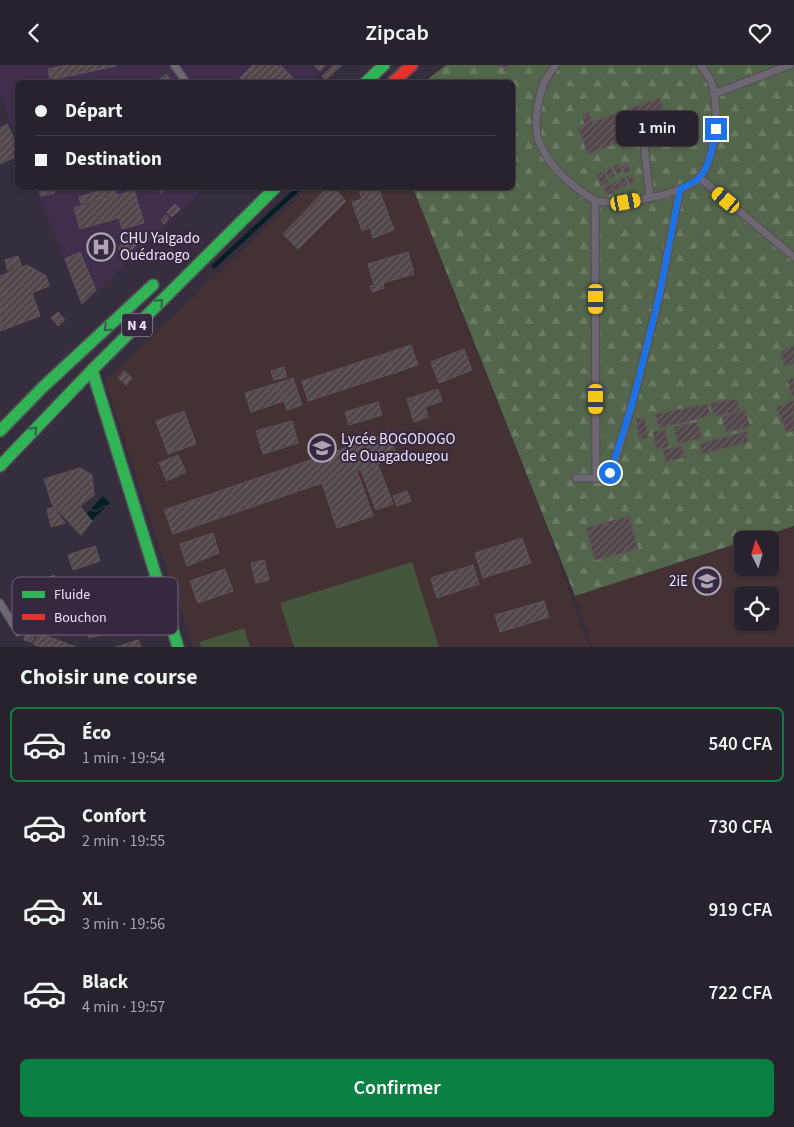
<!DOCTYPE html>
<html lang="fr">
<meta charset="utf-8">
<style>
body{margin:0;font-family:"Source Sans 3",sans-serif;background:#302a35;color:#f1f3f6;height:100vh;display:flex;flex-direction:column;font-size:19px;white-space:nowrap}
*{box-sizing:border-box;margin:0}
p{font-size:16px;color:#a5a4aa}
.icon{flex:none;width:28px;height:28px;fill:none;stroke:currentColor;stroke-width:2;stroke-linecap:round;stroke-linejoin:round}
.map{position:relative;height:582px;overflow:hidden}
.side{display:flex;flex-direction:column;background:#28222d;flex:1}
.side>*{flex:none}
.guide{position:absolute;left:15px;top:15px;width:500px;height:110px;border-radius:8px;box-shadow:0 1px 4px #0004,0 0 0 1px #443f49;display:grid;align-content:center;height:110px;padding:0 20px;background:#28222d}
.needle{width:32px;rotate:355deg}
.tools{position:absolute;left:734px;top:466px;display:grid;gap:10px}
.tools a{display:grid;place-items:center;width:45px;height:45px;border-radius:8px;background:#28222d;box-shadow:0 1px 4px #0004,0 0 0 1px #443f49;font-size:25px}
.end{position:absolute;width:22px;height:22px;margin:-11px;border:6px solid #1a73e8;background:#fff;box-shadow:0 0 0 2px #fff}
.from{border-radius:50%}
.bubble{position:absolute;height:35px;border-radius:8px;background:#28222d;box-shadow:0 1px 4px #0004,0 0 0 1px #443f49;font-size:16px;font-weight:600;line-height:35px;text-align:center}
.car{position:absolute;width:15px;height:30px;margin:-15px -8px;border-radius:6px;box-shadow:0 0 4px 1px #0007;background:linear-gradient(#f5c518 24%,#345 0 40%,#f5c518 0 76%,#345 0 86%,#f5c518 0)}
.guide b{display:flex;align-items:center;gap:18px;height:48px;font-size:19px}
.guide b+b{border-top:1px solid #443f49}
.guide i{width:12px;height:12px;background:#f1f3f6}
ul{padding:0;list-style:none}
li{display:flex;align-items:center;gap:15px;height:75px;margin:0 10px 8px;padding:0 10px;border:2px solid transparent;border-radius:8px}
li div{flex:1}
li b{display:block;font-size:19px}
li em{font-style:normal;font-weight:600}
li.on{border-color:#0b8043}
li>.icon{width:45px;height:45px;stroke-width:1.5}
h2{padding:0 20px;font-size:22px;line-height:60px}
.cta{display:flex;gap:10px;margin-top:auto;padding:10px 20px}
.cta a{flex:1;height:58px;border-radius:8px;background:#0b8043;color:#fff;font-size:20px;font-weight:600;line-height:58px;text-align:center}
header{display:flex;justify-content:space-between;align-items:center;height:65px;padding:0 20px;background:#28222d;font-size:22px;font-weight:600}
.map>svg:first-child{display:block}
.built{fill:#3f2e4c}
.education{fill:#433133;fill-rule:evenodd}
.green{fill:#45563d}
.forest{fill:url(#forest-firs)}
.water{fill:url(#water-waves)}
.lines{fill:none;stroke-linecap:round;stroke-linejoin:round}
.stream{stroke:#061f22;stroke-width:4.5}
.building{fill:url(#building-hatch);stroke:#5f5458}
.lane-casing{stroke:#534c59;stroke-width:9}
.fast-casing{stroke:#534c59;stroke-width:14}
.jam-casing{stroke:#534c59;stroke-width:14}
.lane{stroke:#6d6772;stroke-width:7}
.fast{stroke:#30b455;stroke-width:11}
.jam{stroke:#e5322d;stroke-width:11}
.oneway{stroke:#34604a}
.route{stroke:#1a73e8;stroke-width:6}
.labels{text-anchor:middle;stroke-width:4;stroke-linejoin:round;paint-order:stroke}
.shield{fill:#372842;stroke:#b5aabe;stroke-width:1}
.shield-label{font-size:14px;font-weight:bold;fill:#ebe2f3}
.poi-label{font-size:15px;fill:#ebe2f3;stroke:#372842;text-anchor:start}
.key{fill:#372842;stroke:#6d6077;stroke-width:1}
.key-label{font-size:14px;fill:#ebe2f3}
</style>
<header><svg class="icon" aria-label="back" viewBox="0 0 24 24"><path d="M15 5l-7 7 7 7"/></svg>Zipcab<svg class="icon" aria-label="heart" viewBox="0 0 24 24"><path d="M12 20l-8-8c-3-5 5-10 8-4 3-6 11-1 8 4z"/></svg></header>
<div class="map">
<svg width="794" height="582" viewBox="0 0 794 582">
<defs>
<pattern id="forest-firs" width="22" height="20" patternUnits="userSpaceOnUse" patternTransform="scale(1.25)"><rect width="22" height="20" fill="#53654b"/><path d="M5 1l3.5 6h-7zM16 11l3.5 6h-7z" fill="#6c7b65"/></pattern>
<pattern id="water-waves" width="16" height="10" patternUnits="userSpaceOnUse" patternTransform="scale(1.25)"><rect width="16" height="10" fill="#061f22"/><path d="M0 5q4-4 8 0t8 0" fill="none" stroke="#2a3f43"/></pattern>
<pattern id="building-hatch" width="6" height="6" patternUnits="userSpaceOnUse" patternTransform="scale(1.25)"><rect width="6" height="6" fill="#51464a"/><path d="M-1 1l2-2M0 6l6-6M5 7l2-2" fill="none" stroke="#6a6065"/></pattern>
</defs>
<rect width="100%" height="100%" fill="#362e3c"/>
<g class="built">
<polygon points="0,0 330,0 312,17 18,18 17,75 0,30"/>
<polygon points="36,123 204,123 82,241"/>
</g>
<g class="education">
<polygon points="308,123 413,123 543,451 589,582 193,582 105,316"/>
<path d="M794 461V582H592L575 531 742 477V502H770V475H750ZM742 530H770V558H742Z"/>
</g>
<g class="green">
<polygon points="412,497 439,582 294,582 280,538"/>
<polygon points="244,563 250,582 201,582 199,577"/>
</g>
<polygon class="forest" points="446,0 794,0 794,461 750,475 742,475 742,477 575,531 413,123 512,122 512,18 424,17"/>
<polygon class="water" points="103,431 110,438 91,456 85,450"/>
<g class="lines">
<polyline class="stream" points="214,201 300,122"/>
</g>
<g class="building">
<polygon points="67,0 116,0 116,1 50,15 48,4"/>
<polygon points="253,0 280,0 295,15 293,18 235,18"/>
<polygon points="314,0 326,0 320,6"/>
<polygon points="333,0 342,0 326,15 322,11"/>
<polygon points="495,0 510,0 509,4"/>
<polygon points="166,9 173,18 154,18"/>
<polygon points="659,33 669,59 588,89 578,63 585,60 582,52 589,46 592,57"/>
<polygon points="7,59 18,82 18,91 0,99 0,63"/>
<polygon points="619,99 622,106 617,109 613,102"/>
<polygon points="628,99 630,105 625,108 622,102"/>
<polygon points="611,102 615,111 609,113 605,105"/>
<polygon points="604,107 609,117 601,121 597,110"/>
<polygon points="632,110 635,117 630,119 626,112"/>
<polygon points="624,112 628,120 622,122 619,115"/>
<polygon points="618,116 621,123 615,126 612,119"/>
<polygon points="611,119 614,127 607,130 604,123"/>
<polygon points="38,122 53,122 55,128 41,131"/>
<polygon points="112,122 115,122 117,129 81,139 79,132"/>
<polygon points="156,122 167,122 161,128"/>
<polygon points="328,122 333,122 346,136 298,184 283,169"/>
<polygon points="368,122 378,122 394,165 373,173 370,163 362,166 352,137 362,134 359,126"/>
<polygon points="134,125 144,158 122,164 119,153 80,164 74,143"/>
<polygon points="175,139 180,144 172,152 167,147"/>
<polygon points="166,150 169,153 164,159 161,155"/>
<polygon points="128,172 136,180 127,190 118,183"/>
<polygon points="80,187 96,225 82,239 65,194"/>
<polygon points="408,187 414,209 383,218 384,223 372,227 370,221 374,220 368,199"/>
<polygon points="18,191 21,201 8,206 5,195"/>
<polygon points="27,200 46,211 49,221 32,228 40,251 0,266 0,211"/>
<polygon points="58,247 65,255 58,261 51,253"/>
<polygon points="411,280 418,300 394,308 387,288"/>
<polygon points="794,281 794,298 785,302 781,287"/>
<polygon points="464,284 472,305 439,318 431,297"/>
<polygon points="387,288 394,308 308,336 302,316"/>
<polygon points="284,302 287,312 274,315 271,306"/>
<polygon points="124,306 132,313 126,320 118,313"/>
<polygon points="293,313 302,340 287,345 278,318"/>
<polygon points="794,313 794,331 792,332 788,315"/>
<polygon points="278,318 284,336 251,347 245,328"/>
<polygon points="438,324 442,336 425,342 428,352 414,357 407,334"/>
<polygon points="736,334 740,346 714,351 710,338"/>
<polygon points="794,335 794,365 787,368 776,343"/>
<polygon points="378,337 382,350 349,360 345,347"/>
<polygon points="708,339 710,351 659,363 655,349"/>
<polygon points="745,345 750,362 726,367 722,352"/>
<polygon points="184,346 196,379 168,389 156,356"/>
<polygon points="645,353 648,373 639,374 636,354"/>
<polygon points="292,356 298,378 263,389 256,366"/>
<polygon points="698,357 702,373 678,379 674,362"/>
<polygon points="665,364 669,382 657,385 653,367"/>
<polygon points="747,366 748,377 702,389 699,379"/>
<polygon points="389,368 397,392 357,406 373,451 337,463 322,418 173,469 164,445"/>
<polygon points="682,381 685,392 666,397 663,385"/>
<polygon points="178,390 186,407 167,416 159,398"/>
<polygon points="378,400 393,439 376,445 361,406"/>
<polygon points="80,403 92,410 94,430 80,441 92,456 81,470 52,439 44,414"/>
<polygon points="407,426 411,436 397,441 393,431"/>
<polygon points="54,442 65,458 51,462 47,444"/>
<polygon points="629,451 638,484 595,495 586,463"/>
<polygon points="213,468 219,488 187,501 180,479"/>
<polygon points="522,473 531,498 483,513 475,488"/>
<polygon points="95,481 100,496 73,505 68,490"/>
<polygon points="264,495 269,515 256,518 251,498"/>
<polygon points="473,500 479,519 437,533 431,513"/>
<polygon points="225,504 233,526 198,538 190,516"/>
<polygon points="54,510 59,522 55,523 59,533 33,545 23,524"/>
<polygon points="544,536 549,552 500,567 495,550"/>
<polygon points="117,544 123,565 89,573 86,561 111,554 108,546"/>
<polygon points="27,564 36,567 32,577 24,575"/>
<polygon points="39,568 76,582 40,582 33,579"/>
<polygon points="138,575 141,582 116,582"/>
</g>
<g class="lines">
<g class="lane-casing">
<g id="lane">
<polyline points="174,0 187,18"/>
<path d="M556 0C553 4 550 8 547 12 538 29 532 61 540 79 546 93 556 105 567 115 574 121 586 131 595 135 615 143 686 129 700 112 709 101 712 86 714 73 717 57 717 31 711 16 708 11 704 5 701 0"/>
<polyline points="714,29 790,0"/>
<polyline points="644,79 650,133"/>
<polyline points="700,113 794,192"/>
<polyline points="595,135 596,413"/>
<polyline points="576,413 606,413 611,409 633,336 659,232 680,124"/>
<polyline points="0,538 18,567"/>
</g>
</g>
<g class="fast-casing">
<g id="fast">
<polyline points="365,18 384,0"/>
<polyline points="92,305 178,582"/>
<polyline points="0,366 43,322 153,220"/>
<polyline points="0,401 92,305 276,122"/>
</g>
</g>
<g class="jam-casing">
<polyline id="jam" points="392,18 412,0"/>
</g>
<use href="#lane" class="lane"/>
<use href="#fast" class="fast"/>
<use href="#jam" class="jam"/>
</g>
<defs><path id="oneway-chevron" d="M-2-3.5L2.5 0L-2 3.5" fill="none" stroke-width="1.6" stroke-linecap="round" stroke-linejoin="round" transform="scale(1.25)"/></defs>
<g class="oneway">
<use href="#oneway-chevron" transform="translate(160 237) rotate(-45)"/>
<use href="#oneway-chevron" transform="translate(107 263) rotate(137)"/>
<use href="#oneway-chevron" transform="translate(34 365) rotate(-46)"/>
</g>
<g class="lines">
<path class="route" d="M610 408 633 336 659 232 680 124C686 121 693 118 698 114 710 103 713 78 716 64"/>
</g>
<defs>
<g id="hospital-ring" transform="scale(1.4375)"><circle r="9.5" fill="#372842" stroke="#aca3b3" stroke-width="1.5"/><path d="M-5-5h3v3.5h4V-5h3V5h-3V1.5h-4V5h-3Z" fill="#aca3b3"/></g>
<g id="school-ring" transform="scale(1.4375)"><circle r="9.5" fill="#372842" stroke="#aca3b3" stroke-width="1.5"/><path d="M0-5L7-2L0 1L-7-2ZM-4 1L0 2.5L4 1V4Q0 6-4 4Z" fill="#aca3b3"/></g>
<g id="university-ring" transform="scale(1.4375)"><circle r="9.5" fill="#372842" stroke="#aca3b3" stroke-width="1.5"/><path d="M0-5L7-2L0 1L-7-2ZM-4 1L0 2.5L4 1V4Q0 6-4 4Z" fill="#aca3b3"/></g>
</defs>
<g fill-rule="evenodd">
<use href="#hospital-ring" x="101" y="182"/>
<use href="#school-ring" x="322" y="383"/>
<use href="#university-ring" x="707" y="516"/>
</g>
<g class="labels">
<rect class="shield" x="122" y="248.5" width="30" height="23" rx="4"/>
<g class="shield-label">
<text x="137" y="265">N 4</text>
</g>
<g class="poi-label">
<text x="120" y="178">CHU Yalgado<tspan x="120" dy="17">Ouédraogo</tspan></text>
<text x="341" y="379">Lycée BOGODOGO<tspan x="341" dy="17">de Ouagadougou</tspan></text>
<text x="688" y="521" text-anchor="end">2iE</text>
</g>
</g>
<rect x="12" y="512" width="166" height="58" rx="8" class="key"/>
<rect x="22" y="526" width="23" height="7" fill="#30b455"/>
<rect x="22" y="549" width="23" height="6" fill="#e5322d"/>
<g class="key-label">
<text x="54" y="534">Fluide</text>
<text x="54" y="557">Bouchon</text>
</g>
</svg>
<div class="tools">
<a><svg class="needle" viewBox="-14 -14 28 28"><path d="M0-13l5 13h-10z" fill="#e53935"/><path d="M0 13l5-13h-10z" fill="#a5a4aa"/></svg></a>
<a><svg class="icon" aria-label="locate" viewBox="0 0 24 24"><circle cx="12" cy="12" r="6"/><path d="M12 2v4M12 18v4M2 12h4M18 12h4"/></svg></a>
</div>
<i class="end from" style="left:610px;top:408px"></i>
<i class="end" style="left:716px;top:64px"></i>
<div class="bubble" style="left:616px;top:46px;width:82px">1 min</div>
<i class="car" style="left:726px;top:135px;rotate:310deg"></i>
<i class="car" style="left:626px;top:137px;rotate:80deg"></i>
<i class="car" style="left:596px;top:234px;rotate:180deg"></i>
<i class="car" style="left:596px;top:334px;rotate:180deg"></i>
<div class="guide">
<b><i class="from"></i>Départ</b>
<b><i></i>Destination</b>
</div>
</div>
<section class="side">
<h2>Choisir une course</h2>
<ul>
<li class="on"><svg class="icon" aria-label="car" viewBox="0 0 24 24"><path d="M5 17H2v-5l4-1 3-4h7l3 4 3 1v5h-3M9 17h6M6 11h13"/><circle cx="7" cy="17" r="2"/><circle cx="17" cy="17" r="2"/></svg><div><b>Éco</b><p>1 min · 19:54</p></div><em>540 CFA</em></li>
<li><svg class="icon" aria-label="car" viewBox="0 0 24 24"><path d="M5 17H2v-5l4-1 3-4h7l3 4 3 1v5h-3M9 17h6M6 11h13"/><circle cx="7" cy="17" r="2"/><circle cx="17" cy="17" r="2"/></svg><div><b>Confort</b><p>2 min · 19:55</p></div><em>730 CFA</em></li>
<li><svg class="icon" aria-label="car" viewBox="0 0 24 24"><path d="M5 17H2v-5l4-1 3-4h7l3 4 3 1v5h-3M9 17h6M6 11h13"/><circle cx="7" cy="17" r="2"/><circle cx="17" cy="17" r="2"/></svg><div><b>XL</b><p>3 min · 19:56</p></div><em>919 CFA</em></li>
<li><svg class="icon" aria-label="car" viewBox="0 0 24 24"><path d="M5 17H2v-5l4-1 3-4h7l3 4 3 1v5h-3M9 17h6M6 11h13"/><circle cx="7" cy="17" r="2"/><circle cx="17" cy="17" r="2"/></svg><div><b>Black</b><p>4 min · 19:57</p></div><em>722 CFA</em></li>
</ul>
<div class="cta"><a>Confirmer</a></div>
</section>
